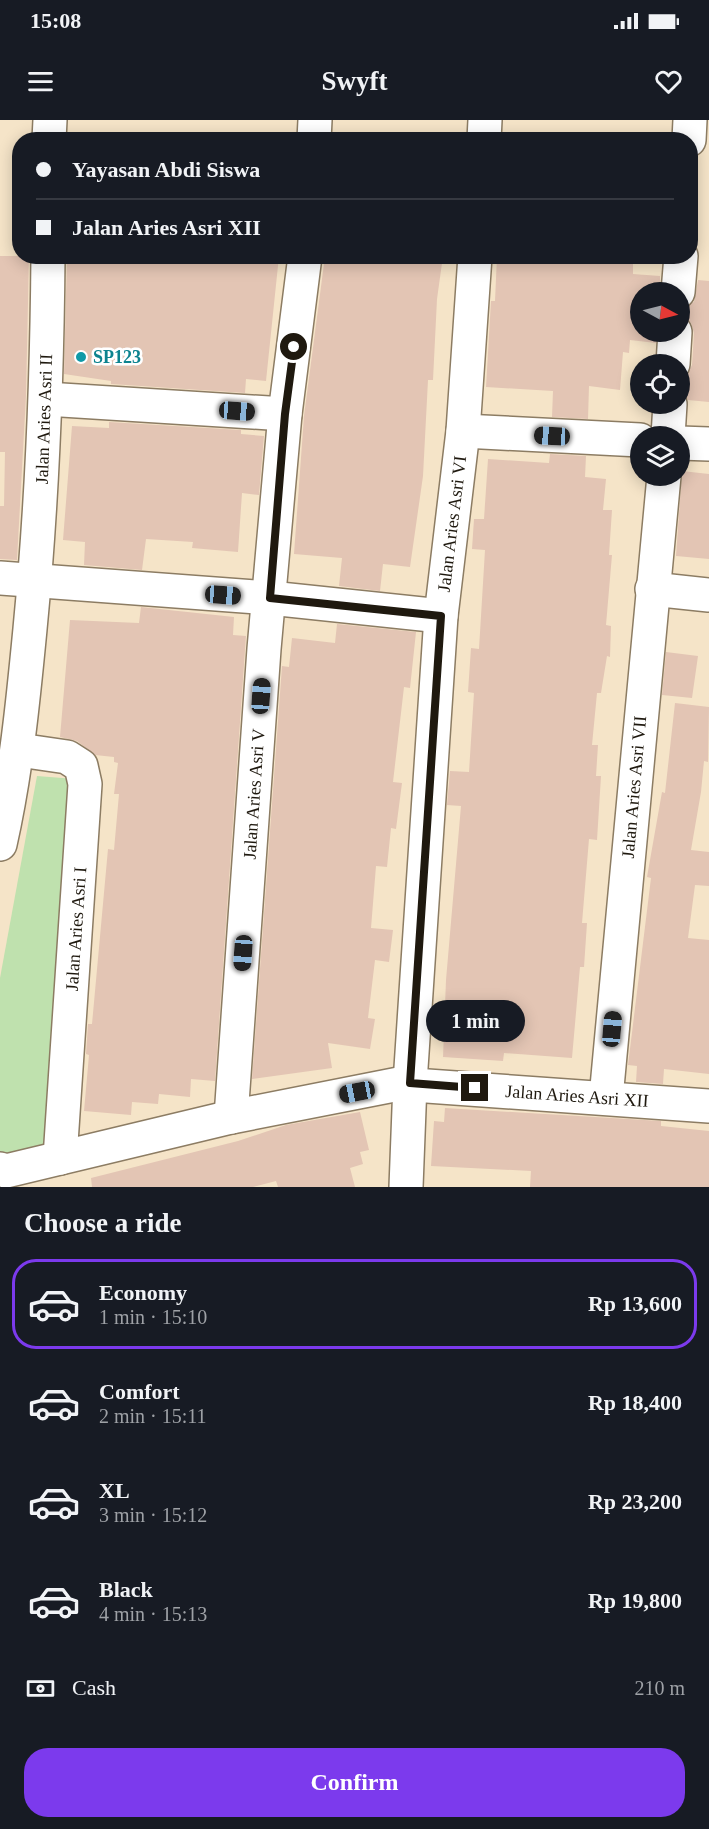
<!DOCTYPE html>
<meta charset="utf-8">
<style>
body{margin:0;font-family:Georgia,serif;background:#242831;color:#f1f3f6;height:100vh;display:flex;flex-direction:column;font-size:22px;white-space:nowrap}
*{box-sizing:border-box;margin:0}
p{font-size:20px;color:#9ea1a6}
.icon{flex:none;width:33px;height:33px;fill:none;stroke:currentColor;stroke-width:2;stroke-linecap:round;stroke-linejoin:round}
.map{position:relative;height:1067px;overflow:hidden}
.sheet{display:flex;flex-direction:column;background:#171b24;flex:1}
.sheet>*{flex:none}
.banner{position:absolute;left:12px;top:12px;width:686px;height:132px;border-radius:24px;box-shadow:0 3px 15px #0003;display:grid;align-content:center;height:132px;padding:0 24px;background:#171b24}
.needle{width:39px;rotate:97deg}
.tools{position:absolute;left:630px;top:162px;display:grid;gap:12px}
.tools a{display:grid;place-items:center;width:60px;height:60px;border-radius:50%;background:#171b24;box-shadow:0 3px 15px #0003;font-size:30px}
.end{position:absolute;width:27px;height:27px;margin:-14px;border:8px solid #1f190f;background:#fff;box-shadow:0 0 0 3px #fff}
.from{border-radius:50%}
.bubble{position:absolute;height:42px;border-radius:21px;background:#171b24;box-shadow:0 3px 15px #0003;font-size:20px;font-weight:700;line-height:42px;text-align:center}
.car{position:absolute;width:18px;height:36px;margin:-18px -9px;border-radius:8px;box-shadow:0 0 4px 2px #0007;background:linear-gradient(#222 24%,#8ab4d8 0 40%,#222 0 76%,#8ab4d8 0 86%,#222 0)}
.banner b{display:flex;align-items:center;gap:21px;height:57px;font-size:22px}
.banner b+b{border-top:2px solid #363941}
.banner i{width:15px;height:15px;background:#f1f3f6}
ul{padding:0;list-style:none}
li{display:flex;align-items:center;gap:18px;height:90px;margin:0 12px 9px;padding:0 12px;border:3px solid transparent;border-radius:24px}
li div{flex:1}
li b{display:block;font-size:22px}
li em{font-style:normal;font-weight:700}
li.current{border-color:#7c3aed}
li>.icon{width:54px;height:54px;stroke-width:1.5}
h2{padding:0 24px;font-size:27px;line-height:72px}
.pay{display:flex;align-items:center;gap:15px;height:66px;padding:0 24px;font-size:22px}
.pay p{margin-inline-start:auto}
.action{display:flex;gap:12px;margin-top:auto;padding:12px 24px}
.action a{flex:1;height:69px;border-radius:24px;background:#7c3aed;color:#fff;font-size:24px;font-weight:700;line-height:69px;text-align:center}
.status{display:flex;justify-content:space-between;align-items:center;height:42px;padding:0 30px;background:#171b24;direction:ltr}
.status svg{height:16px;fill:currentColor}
header{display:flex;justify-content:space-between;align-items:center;height:78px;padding:0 24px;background:#171b24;font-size:27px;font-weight:700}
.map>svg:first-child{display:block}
.green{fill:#bfe1ae}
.building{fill:#e3c5b4}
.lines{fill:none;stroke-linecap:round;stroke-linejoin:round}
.minor-casing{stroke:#8c7c63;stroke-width:36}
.minor{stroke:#fff;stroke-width:33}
.route{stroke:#1f190f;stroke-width:8}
.culture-dot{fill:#0f9aa8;stroke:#fff;stroke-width:2}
.labels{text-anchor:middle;stroke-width:5;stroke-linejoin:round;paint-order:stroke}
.culture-label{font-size:18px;font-weight:bold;fill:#0d838f;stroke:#fff;text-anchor:start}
.street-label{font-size:18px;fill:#1f190f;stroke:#fff}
</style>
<div class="status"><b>15:08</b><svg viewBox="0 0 49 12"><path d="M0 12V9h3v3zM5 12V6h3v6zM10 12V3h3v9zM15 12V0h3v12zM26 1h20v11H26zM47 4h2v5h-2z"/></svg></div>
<header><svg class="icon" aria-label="menu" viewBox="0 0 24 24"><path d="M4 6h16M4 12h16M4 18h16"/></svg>Swyft<svg class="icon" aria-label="heart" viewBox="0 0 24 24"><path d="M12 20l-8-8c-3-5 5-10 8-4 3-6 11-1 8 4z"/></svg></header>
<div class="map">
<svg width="709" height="1067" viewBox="0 0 709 1067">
<rect width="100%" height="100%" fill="#f5e4c8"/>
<polygon class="green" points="37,656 75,659 52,1035 0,1050 0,858"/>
<g class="building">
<polygon points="0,136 29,136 26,276 17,440 0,439 0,386 4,386 5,332 0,332"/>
<polygon points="67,136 279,136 266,261 246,259 245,273 111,264 111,261 64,254"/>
<polygon points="325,136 443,136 437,179 433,260 428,260 423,356 410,447 383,444 380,471 339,466 342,438 294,434 304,296"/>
<polygon points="497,136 633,136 633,154 660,156 660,172 640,172 640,212 656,212 656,223 630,220 629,233 623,232 620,270 589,266 588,299 552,297 553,271 486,267 491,181 495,181"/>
<polygon points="698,160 709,161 709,282 688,280 684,273 686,257 692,245 694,213 691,203 680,194 680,190 694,182"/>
<polygon points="109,302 241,310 241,314 264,316 259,375 242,373 238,432 192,428 193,422 146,419 142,450 84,445 85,422 63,420 72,306 109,308"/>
<polygon points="550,334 586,336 585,357 606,359 603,390 612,390 609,435 612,435 606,505 611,506 610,537 607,536 601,573 597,573 592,625 598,625 596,656 601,656 597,720 589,719 582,803 587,803 584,847 580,847 572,938 504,933 503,941 443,937 446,860 461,686 447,685 450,651 469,652 474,573 468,572 471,528 479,529 485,430 472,429 474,399 484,399 488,339 549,343"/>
<polygon points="682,351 709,354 709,439 676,436"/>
<polygon points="141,487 234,497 233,515 246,516 215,961 191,959 190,977 159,974 158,984 132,982 131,995 84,991 89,935 86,934 88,904 92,904 108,729 114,730 119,674 114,674 118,643 114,642 114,637 95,635 77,621 60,617 70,500 139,503"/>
<polygon points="337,504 416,512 410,568 404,567 393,662 402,663 396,709 391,708 387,747 376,746 371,808 393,810 389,842 375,840 368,898 375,899 370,929 328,923 332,948 252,959 282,546 289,547 292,518 335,523"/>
<polygon points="666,532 698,536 692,578 662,575"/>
<polygon points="675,583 709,587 708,642 704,641 701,672 691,730 709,732 709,766 695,765 688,818 709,820 709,954 664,949 663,964 636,962 637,946 628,945 651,758 647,757 662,672 665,673"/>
<polygon points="445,988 661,1001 661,1006 709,1011 709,1067 530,1067 531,1051 431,1046 434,1001 444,1002"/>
<polygon points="360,992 369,1030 360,1032 363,1044 350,1048 355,1067 278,1067 276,1061 253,1067 92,1067 91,1058 238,1021 286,1005"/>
</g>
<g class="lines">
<g class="minor-casing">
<g id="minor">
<polyline points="49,20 50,0"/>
<polyline points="314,20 315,0"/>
<polyline points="484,20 485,0"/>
<polyline points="689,20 690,0"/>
<polyline points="678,172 681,136"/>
<polyline points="673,244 675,212"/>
<polyline points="46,279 285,294"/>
<polyline points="463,311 640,320"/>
<polyline points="668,316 670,284"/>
<polyline points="680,323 709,324"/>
<polyline points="0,458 270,478 441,496"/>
<polyline points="652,469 709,475"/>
<polyline points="19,630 67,637 81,646 85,664 60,1038"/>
<path d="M0 724C16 653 23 582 30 509 42 385 47 261 48 136"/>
<polyline points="606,978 664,356"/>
<polyline points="231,997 264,529 285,294 305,136"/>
<polyline points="0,1049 6,1051 231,997 399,964 709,986"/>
<polyline points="406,1067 410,963 441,496 463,311 475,136"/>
</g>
</g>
<use href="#minor" class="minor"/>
</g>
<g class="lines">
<polyline class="route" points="294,227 285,294 270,478 441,496 410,963 475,968"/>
</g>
<circle class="culture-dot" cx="81" cy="237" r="6"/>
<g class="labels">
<g class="culture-label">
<text x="93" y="243">SP123</text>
</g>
<g class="street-label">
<text transform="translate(44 299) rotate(-88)" y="6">Jalan Aries Asri II</text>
<text transform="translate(452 404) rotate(-83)" y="6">Jalan Aries Asri VI</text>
<text transform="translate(634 667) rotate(-85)" y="6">Jalan Aries Asri VII</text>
<text transform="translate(254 674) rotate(-86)" y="6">Jalan Aries Asri V</text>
<text transform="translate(76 809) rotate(-86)" y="6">Jalan Aries Asri I</text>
<text transform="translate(577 976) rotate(4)" y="6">Jalan Aries Asri XII</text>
</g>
</g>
</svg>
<div class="tools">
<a><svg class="needle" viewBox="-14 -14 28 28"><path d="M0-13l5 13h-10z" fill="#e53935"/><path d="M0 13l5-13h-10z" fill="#9ea1a6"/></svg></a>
<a><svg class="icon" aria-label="locate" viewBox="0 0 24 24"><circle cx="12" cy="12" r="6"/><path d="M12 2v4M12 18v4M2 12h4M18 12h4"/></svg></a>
<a><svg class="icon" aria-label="layers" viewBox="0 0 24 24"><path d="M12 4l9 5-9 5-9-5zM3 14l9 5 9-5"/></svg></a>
</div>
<i class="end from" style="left:294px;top:227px"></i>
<i class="end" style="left:475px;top:968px"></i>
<div class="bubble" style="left:426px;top:880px;width:99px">1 min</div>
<i class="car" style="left:237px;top:291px;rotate:94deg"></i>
<i class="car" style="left:552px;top:316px;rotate:273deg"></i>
<i class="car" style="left:223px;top:475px;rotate:94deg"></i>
<i class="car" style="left:261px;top:576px;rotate:4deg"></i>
<i class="car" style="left:243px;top:833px;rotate:184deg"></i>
<i class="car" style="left:612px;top:909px;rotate:5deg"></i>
<i class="car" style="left:357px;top:972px;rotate:259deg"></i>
<div class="banner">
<b><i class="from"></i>Yayasan Abdi Siswa</b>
<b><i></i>Jalan Aries Asri XII</b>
</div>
</div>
<section class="sheet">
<h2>Choose a ride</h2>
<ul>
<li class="current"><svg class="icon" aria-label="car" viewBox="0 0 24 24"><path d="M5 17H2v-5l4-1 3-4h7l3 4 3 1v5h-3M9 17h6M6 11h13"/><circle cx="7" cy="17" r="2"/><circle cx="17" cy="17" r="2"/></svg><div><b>Economy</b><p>1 min · 15:10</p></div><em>Rp 13,600</em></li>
<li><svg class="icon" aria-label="car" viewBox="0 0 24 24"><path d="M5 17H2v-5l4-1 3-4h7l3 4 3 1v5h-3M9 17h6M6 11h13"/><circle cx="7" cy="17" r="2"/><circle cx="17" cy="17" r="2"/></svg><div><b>Comfort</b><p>2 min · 15:11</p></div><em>Rp 18,400</em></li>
<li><svg class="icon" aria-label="car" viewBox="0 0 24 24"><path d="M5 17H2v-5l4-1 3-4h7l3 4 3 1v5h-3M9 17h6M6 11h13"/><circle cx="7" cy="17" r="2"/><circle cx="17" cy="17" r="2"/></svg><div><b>XL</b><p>3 min · 15:12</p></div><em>Rp 23,200</em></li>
<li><svg class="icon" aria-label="car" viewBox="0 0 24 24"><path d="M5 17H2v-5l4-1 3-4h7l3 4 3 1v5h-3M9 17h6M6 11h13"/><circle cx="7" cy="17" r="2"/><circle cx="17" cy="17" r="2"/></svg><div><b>Black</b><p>4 min · 15:13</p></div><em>Rp 19,800</em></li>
</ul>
<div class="pay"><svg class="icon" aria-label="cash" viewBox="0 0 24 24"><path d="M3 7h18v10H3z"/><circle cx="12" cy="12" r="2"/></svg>Cash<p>210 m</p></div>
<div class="action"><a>Confirm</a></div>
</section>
